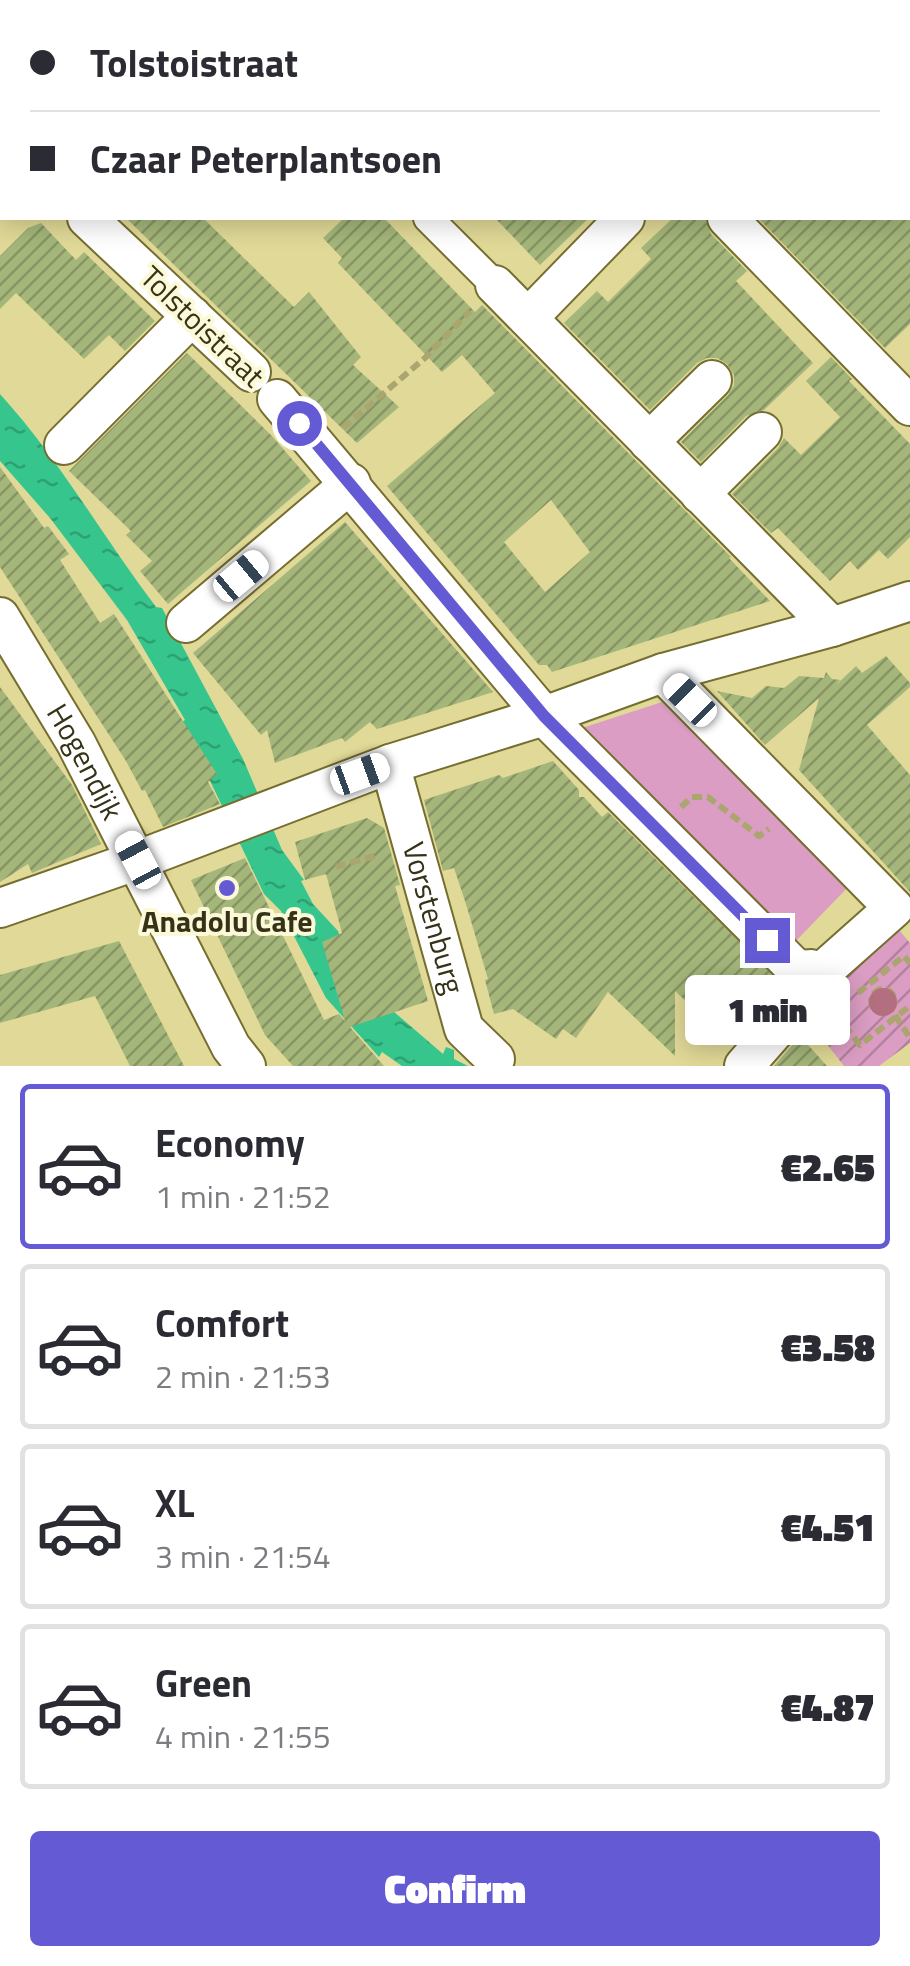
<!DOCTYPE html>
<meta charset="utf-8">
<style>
body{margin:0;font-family:"Titillium Web",sans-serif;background:#f7f7f7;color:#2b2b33;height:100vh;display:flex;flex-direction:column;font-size:38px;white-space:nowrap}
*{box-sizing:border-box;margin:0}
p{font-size:32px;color:#7c7c81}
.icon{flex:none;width:55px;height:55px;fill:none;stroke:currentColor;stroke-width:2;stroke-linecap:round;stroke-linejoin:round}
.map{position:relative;height:1066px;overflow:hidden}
.drawer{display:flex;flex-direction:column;background:#fff;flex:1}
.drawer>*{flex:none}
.banner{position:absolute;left:0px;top:0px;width:910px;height:220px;box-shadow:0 5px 25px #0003;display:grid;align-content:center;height:220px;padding:0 30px;background:#fff}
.end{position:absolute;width:45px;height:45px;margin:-22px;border:12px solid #645ad3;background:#fff;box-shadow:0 0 0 5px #fff}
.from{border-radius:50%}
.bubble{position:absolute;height:70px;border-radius:10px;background:#fff;box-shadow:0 5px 25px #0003;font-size:32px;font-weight:800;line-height:70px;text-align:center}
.car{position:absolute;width:30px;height:60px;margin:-30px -15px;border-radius:12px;box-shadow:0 0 8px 2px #0007;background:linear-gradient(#fff 24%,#345 0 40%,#fff 0 76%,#345 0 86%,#fff 0)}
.banner b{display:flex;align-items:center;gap:35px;height:95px;font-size:38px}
.banner b+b{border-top:2px solid #e1e1e2}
.banner i{width:25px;height:25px;background:#2b2b33}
ul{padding:18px 0 0;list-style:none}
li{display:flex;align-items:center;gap:30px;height:165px;margin:0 20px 15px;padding:0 10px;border:5px solid #e1e1e2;border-radius:10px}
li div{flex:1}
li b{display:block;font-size:38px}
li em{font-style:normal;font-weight:800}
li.selected{border-color:#645ad3}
li>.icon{width:90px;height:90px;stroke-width:1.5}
.action{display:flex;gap:20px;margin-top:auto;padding:20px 30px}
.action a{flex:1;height:115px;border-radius:10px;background:#645ad3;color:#fff;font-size:40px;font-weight:800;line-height:115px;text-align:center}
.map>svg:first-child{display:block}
.grass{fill:#db9dc3}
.garden{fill:url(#garden-furrows)}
.water{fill:url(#water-ripples)}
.building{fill:url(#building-hatch);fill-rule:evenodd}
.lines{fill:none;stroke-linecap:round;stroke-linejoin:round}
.pedestrian-casing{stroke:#766e2f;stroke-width:32}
.minor-casing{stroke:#766e2f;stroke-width:42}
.path{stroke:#aba56f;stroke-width:6;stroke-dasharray:10 5;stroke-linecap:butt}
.pedestrian{stroke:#fff;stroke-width:28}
.minor{stroke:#fff;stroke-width:38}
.tree{fill:#b36e80}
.route{stroke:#645ad3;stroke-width:12}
.poi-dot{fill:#645ad3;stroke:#fcf9d8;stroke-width:4}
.labels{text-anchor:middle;stroke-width:8;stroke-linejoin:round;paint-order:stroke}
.street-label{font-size:30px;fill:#363218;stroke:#fcf9d8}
.poi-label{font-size:30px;font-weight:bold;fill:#363218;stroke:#fcf9d8}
</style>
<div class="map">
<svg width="910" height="1066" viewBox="0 0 910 1066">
<defs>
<pattern id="garden-furrows" width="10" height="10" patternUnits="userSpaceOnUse" patternTransform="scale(2.5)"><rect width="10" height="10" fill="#db9dc3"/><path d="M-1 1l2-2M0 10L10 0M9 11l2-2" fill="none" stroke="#b2819d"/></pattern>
<pattern id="water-ripples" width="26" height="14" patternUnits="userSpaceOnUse" patternTransform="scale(2.5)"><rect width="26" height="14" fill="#35c58d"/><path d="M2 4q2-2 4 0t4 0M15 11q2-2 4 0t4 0" fill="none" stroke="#2ea172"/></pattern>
<pattern id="building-hatch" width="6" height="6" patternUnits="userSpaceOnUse" patternTransform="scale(2.5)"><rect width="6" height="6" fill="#a4b67a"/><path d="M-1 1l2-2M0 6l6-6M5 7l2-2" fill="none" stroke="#869563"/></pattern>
</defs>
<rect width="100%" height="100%" fill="#e0d997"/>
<polygon class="grass" points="662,702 850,885 792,945 576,730"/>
<polygon class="garden" points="893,923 910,943 910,1043 879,1066 844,1066 801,1011"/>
<path class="water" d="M0 394C59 459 103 537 156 607L162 608 243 759 282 850 304 880 301 881 313 904 338 931 346 953 379 999 443 1054 446 1047 454 1050V1059L468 1066H402L382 1052 379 1057 326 998 281 911 264 894 182 722 185 720 127 620 50 518 0 461Z"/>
<g class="building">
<polygon points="126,218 203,218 294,307 309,292 361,357 353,365 399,407 357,443"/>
<path d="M344 218H384L475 312 482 305 731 557 729 558 770 601 552 672 547 665H539L387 486 495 393 462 355 442 372 338 263 342 258 323 238ZM551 500 590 552 545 592 504 542Z"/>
<polygon points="495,218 589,218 540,265"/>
<polygon points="673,218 705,218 711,234 747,271 736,281 813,363 764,410 746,416 701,462 681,442 728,395 734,385 734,375 727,364 717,358 707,358 697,363 650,410 564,323 597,291 608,302 651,259 641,248"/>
<polygon points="758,218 910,218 910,324 885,348"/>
<polygon points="41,223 76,260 84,252 155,321 125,351 109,335 84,359 16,293 0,309 0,256 28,228"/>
<polygon points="187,353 271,435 311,481 168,604 140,571 152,561 126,535 131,531 69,471"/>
<polygon points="831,357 852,379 849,381 910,444 910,537 888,559 879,550 858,570 850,561 830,581 778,528 771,533 732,494 778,448 784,438 801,455 840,417 806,381"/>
<polygon points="0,467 44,528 48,526 69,554 60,560 100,623 114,614 217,774 208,782 220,804 163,827 145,790 142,791 126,761 0,567"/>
<polygon points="345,522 493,692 377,729 370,722 345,742 342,738 275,763 267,730 261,735 193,653"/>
<polygon points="886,656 910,683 910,687 867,725 910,775 910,892 799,770 819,698 765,745 717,691 752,698 766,686 784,688 799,676 824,678 826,672 832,679 840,680 837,684 856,666 862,673"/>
<polygon points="0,687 72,785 101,844 32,873 28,864 0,882"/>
<polygon points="553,761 579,790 579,797 584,797 602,817 608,812 784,986 733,1045 675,991 675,1056 608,992 576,1038 563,1029 556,1039 513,1009 494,1014 485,980 488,979 466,904 454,868 443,871 424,800 499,775 503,778"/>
<polygon points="367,818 384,828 400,885 395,886 428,1001 350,1027 384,1066 293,1066 265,1035 191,880 245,858 324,1020 339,1014 345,1021 322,942 342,933 326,874 305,880 295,842"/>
<polygon points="119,941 184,1066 130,1066 95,996 0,1023 0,975"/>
<polygon points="800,1036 827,1066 774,1066"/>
</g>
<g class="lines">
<g class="pedestrian-casing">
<g id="pedestrian">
<polyline points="506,0 508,2"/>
<polyline points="428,218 495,285"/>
</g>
</g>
<g class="minor-casing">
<g id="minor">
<polyline points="216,0 218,2"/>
<polyline points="883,0 885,2"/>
<polyline points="397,2 400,0"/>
<polyline points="908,26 910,28"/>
<polyline points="0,136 2,138"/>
<polyline points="87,218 251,372"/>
<polyline points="727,218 910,406"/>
<polyline points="495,285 832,627"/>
<polyline points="528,318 625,218"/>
<polyline points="277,399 544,716 795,968 822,972 894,908 663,673"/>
<polyline points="649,442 712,380"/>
<polyline points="64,445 192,316"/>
<polyline points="700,494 762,432"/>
<path id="s1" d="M0 617 76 743 231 1047 246 1066"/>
<polyline points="186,623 351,483"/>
<path id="s2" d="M390 764 464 1029 495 1059"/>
<polyline points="0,908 138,860 390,764 544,716 663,673 832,627 910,601"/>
<polyline points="744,1066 808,993 811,969"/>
</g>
</g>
<g class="path">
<polyline points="343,428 425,358 470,311"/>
<polyline points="681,807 692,797 708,797 759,836 769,829"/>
<polyline points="336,867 378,855"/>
<circle cx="883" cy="1001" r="12"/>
<polyline points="858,993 904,956 910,963"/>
<polyline points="835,1014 860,1045 910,1006"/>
<polyline points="895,1015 910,1038"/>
</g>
<use href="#pedestrian" class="pedestrian"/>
<use href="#minor" class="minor"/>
</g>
<circle class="tree" cx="883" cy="1002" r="14"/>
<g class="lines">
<polyline class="route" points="299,423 544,716 767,940"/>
</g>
<circle class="poi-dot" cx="227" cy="888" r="10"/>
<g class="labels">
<g class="street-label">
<text transform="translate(202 327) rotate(44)" y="10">Tolstoistraat</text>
<text dy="10" stroke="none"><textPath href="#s1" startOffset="168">Hogendijk</textPath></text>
<text dy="10" stroke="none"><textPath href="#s2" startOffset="160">Vorstenburg</textPath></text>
</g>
<g class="poi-label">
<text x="227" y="932">Anadolu Cafe</text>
</g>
</g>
</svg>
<i class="end from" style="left:299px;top:423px"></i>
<i class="end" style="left:767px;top:940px"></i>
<div class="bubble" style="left:685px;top:975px;width:165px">1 min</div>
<i class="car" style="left:241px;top:576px;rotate:50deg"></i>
<i class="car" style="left:690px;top:700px;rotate:315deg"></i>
<i class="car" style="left:360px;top:774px;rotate:70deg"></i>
<i class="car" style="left:138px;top:860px;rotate:332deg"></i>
<div class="banner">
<b><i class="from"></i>Tolstoistraat</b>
<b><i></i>Czaar Peterplantsoen</b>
</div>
</div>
<section class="drawer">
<ul>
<li class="selected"><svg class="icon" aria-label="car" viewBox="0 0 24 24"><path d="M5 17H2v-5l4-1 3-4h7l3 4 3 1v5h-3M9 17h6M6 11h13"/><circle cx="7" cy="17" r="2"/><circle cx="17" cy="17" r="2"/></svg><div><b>Economy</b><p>1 min · 21:52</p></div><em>€2.65</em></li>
<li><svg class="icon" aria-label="car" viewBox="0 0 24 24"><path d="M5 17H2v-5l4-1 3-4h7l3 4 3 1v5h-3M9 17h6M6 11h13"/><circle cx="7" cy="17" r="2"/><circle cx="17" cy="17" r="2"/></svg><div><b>Comfort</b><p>2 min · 21:53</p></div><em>€3.58</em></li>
<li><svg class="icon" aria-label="car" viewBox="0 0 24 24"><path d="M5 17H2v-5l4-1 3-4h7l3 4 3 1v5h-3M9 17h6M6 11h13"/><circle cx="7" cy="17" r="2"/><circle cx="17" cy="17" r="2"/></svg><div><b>XL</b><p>3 min · 21:54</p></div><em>€4.51</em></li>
<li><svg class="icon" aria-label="car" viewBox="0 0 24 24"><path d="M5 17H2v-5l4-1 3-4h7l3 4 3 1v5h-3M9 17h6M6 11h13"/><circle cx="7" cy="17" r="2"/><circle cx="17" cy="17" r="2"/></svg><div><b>Green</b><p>4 min · 21:55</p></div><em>€4.87</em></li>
</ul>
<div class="action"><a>Confirm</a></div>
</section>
